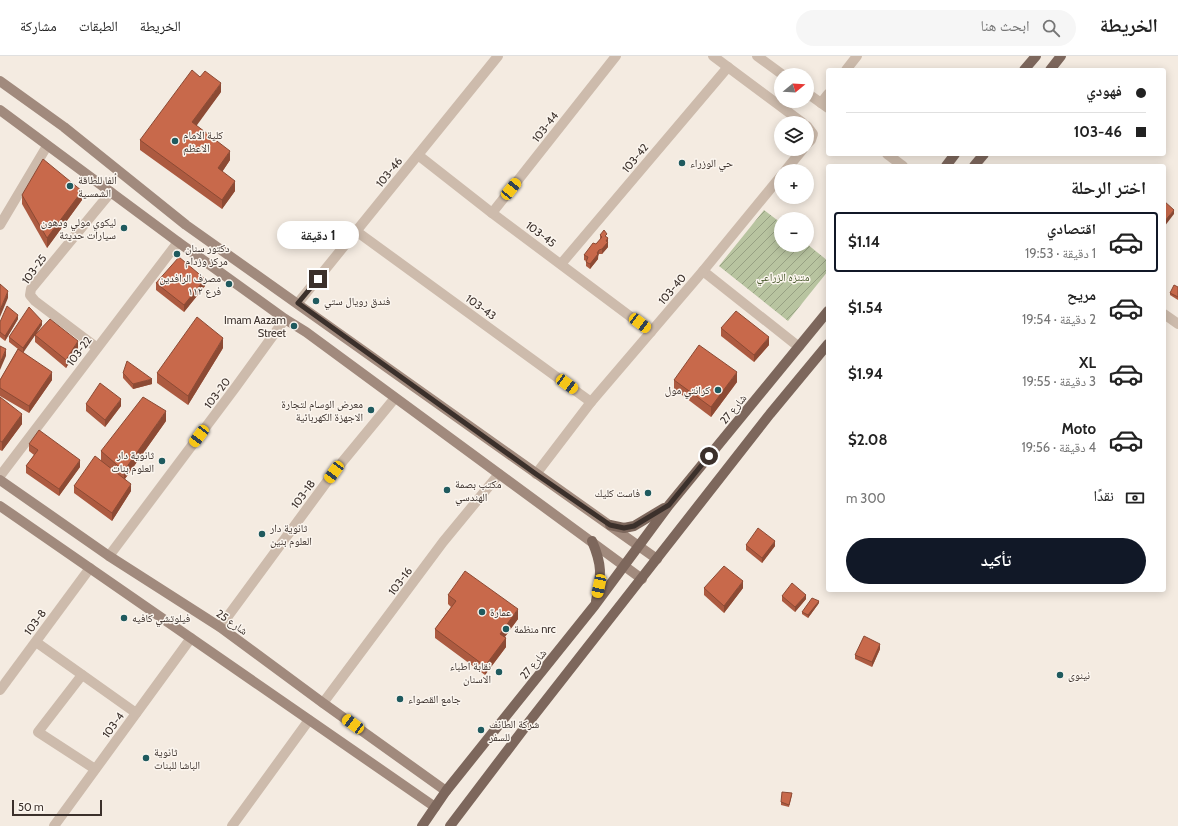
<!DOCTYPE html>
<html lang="ar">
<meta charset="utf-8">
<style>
body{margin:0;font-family:Cabin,"Noto Naskh Arabic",sans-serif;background:#f6f6f6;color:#222;direction:rtl;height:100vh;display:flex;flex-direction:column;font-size:15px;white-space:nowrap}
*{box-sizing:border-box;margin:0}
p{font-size:13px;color:#767676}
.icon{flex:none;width:22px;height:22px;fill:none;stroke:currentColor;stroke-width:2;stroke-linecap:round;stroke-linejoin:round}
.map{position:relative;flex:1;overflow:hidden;direction:ltr}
.drawer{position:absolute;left:826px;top:108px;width:340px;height:428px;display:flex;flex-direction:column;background:#fff;border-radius:4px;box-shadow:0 2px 10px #0003;direction:rtl}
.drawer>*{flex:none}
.guide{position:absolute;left:826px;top:12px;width:340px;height:88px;border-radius:4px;box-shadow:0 2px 10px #0003;direction:rtl;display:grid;align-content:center;height:88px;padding:0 20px;background:#fff}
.needle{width:26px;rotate:72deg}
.controls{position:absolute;left:774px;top:12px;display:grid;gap:8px}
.controls a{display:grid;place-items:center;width:40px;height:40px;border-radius:50%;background:#fff;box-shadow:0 2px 10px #0003;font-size:20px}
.scale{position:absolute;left:12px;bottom:10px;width:90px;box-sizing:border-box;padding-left:4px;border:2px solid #3b302b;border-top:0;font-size:11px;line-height:14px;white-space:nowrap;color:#3b302b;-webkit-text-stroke:3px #fbf5ee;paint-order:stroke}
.end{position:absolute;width:18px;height:18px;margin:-9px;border:5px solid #3b302b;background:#fff;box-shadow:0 0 0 2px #fff}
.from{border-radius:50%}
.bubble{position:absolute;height:28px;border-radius:14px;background:#fff;box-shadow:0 2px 10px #0003;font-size:13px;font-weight:700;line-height:28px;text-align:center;direction:rtl}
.car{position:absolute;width:12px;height:24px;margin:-12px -6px;border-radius:5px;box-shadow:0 0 3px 1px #0007;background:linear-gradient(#f5c518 24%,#345 0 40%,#f5c518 0 76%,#345 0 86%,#f5c518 0)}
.guide b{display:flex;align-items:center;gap:14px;height:38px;font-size:15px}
.guide b+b{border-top:1px solid #e0e0e0}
.guide i{width:10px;height:10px;background:#222}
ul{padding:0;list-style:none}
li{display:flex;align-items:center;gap:12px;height:60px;margin:0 8px 6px;padding:0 12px;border:2px solid transparent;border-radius:4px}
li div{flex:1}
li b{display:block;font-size:15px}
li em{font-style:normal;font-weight:700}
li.on{border-color:#111827}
li>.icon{width:36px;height:36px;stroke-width:1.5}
h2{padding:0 20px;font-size:18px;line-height:48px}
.pay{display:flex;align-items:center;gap:10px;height:44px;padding:0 20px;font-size:15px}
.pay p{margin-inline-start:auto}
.button{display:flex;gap:8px;margin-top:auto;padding:8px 20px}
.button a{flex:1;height:46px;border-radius:24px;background:#111827;color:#fff;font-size:16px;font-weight:700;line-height:46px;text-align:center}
header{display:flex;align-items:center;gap:24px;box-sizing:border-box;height:56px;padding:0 20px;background:#fff;border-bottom:1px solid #e0e0e0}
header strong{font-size:19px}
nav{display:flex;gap:22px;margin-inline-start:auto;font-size:14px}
.search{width:280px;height:36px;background:#f6f6f6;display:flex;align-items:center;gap:10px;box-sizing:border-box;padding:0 14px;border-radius:22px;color:#767676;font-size:15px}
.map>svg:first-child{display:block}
.garden{fill:url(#garden-furrows)}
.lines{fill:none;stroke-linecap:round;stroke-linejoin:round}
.street{stroke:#cdbbac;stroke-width:10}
.secondary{stroke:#a18a7d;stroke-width:10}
.primary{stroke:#7d675c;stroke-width:10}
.wall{fill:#ac5a40}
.shaded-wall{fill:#8c4a34}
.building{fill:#c8694b;stroke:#8c4a34}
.route{stroke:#3b302b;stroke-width:5}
.poi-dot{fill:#1f5a5e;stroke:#fbf5ee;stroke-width:1.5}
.labels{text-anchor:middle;stroke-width:3;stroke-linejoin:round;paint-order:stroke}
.street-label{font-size:11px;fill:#3b302b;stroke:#fbf5ee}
.poi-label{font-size:11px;fill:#3b302b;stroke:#fbf5ee;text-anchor:start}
.park-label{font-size:11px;fill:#4a5a2e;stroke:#fbf5ee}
</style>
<header>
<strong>الخريطة</strong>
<div class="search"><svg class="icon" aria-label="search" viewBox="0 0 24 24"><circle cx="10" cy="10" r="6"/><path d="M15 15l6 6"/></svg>ابحث هنا</div>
<nav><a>الخريطة</a><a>الطبقات</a><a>مشاركة</a></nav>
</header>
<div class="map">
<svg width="1178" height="770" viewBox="0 0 1178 770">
<defs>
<pattern id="garden-furrows" width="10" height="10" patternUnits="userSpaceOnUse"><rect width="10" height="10" fill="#b8c4a0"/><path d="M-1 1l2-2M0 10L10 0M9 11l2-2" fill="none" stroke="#97a083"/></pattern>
</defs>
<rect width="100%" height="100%" fill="#f4ebe1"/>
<polygon class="garden" points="764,154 781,167 781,189 807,188 828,205 828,215 788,265 719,210"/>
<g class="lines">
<g class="street">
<polyline points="713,0 803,67"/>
<polyline points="757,0 783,19"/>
<polyline points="846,14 857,0"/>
<polyline points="807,37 828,52"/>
<polyline points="821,47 828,38"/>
<polyline points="807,70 813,78 811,84 807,88"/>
<polyline points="887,98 903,110"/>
<polyline points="418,99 492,157 651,276"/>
<polyline points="785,115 803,93"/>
<polyline points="492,157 616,0"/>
<polyline points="0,169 47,90"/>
<polyline points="356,175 591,346"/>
<polyline points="561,208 728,11"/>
<polyline points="703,215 799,291"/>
<polyline points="298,247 498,0"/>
<polyline points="1164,258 1178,268"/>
<polyline points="96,291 35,245 30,239 31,233 111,136"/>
<polyline points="536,418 591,346 703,215 781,120"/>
<polyline points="0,420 178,186"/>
<polyline points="109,500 235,332 285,263"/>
<polyline points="220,571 334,416 395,342"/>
<polyline points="36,586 136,657"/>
<polyline points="82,619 38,676 95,713"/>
<polyline points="0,634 90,512"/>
<polyline points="323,647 443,486 499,418"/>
<polyline points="54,770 191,582"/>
<polyline points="232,770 309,664"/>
</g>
<g class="secondary">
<polyline points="0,25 64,71 186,169 657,503"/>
<polyline points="0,54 178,186 285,263 306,276 642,523"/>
<polyline points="0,424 109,500 220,571 323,647 446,735"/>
<polyline points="0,450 435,751"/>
</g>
<g class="primary">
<polyline points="1024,14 1036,0"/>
<polyline points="1050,14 1061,0"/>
<polyline points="946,110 955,98"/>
<polyline points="974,110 984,98"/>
<polyline points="610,469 624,472 634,470 664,452"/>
<path d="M592 485C603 511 601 519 596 545"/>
<polyline points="422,770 446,735 595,549 669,449 828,255"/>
<polyline points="450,770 532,662 770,358 828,288"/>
</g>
</g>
<g class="wall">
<polygon points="221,36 196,69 230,104 222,116 235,135 222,153 140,94 140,84"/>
<polygon points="22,139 82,144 47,192 22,148"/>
<polygon points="600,179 607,181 608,182 608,191 602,198 599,198 598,200 598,203 590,213 586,210 586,205 584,204 584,199 600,184"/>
<polygon points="156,227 205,230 184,256 156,234"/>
<polygon points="1178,231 1178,244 1170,239 1170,237"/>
<polygon points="18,263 5,285 0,281 0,266"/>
<polygon points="42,269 35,279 78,292 66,312 35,286 35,279 23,296 52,324 29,357 0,340 0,324 18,293 9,286 9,281"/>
<polygon points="721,272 769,289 754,306 721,280"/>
<polygon points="223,292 188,349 157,327 157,317"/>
<polygon points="123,317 152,328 133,333 123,322"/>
<polygon points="674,324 737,326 711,361 674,333"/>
<polygon points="0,341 22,368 2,395 0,394"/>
<polygon points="86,348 121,350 105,371 86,355"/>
<polygon points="166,365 125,423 131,435 112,465 74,437 74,430 101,404 101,395"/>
<polygon points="29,388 80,411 59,440 26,417 26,410 34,399 29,395"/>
<polygon points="746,489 775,490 762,507 746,494"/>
<polygon points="704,532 743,532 724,557 704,539"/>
<polygon points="448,539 518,563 505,581 506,591 485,619 435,582 435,573 451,551 448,548"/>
<polygon points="782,540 806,543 795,556 782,545"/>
<polygon points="819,547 808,562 802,558 802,556"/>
<polygon points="880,593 872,611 855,603 855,599"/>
<polygon points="792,739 789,751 781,749 781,746"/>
</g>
<g class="shaded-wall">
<polygon points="221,27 221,36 192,76 192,66"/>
<polygon points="230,95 230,104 218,122 218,112"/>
<polygon points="235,125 235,135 222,153 222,144"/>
<polygon points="82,135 82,144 47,192 47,182"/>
<polygon points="1174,154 1174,158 1164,171 1164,166"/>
<polygon points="608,182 608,191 602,198 602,193 606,185"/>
<polygon points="599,194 598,203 590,213 590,208"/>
<polygon points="205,223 205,230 184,256 184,249"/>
<polygon points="8,235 8,242 0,261 0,254"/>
<polygon points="18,259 18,263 5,285 5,280"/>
<polygon points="42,265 42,269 23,297 23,292"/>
<polygon points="769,281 769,289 754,306 754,299"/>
<polygon points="223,282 223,292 188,349 188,340"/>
<polygon points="78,285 78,292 66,312 66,304"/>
<polygon points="6,293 6,300 0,314 0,307"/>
<polygon points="52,316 52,324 29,357 29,350"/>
<polygon points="737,316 737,326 711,361 711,351"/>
<polygon points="152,323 152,328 133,333 133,328"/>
<polygon points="121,343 121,350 105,371 105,364"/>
<polygon points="166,355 166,365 124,424 124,415"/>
<polygon points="22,358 22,368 2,395 2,386"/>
<polygon points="80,404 80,411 59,440 59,433"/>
<polygon points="131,428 131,435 112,465 112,457"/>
<polygon points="775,485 775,490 762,507 762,502"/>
<polygon points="743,525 743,532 724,557 724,550"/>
<polygon points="806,539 806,543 795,556 795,551"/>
<polygon points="819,545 819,547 808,562 808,559"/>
<polygon points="518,553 518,563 500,587 500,578"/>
<polygon points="506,582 506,591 485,619 485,610"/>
<polygon points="880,588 880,593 872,611 872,606"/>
</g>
<g class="building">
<polygon points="192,14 200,21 205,15 221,27 192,66 230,95 218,112 235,125 222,144 140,84"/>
<polygon points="43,103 82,135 47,182 22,139"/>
<polygon points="1164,145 1174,154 1164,166"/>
<polygon points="604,174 607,178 605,180 608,182 606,185 608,186 602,193 599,194 597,197 598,198 590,208 586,206 588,201 584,199 593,187 596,188 602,181 600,179"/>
<polygon points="179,201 205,223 184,249 156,227"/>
<polygon points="0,228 8,235 0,254"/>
<polygon points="1174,229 1178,231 1178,241 1170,237"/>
<polygon points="7,250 18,259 5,280 0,276 0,266"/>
<polygon points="29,251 42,265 23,292 9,281"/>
<polygon points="736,255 769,281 754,299 721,272"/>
<polygon points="197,261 223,282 188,340 157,317"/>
<polygon points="50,263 78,285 66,304 35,279"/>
<polygon points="699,289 737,316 711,351 674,324"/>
<polygon points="0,290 6,293 0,307"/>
<polygon points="18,293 52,316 29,350 0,332 0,324"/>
<polygon points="127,305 152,323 133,328 123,317"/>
<polygon points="100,327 121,343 105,364 86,348"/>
<polygon points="0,341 22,358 2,386 0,385"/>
<polygon points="143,341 166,355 124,415 101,395"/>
<polygon points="39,374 80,404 59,433 26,410 38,394 29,388"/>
<polygon points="95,400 131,428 112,457 74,430"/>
<polygon points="758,472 775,485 762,502 746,489"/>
<polygon points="724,510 743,525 724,550 704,532"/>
<polygon points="465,515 518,553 500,578 506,582 485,610 435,573 456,545 448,539"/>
<polygon points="792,527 806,539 795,551 782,540"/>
<polygon points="812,542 819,545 808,559 802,556"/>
<polygon points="864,580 880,588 872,606 855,599"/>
<polygon points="782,736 792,737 789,749 781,746"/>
</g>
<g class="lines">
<polyline class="route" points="318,223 298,247 536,418 610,469 624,472 634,470 669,449 709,400"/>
</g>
<g class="poi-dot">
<circle cx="175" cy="85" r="4"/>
<circle cx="682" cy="107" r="4"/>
<circle cx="70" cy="130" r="4"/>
<circle cx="124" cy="172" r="4"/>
<circle cx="177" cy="198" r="4"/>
<circle cx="229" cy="228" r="4"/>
<circle cx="316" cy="245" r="4"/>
<circle cx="294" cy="270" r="4"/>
<circle cx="718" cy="334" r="4"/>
<circle cx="371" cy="354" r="4"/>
<circle cx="162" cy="405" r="4"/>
<circle cx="447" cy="434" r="4"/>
<circle cx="648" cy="437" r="4"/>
<circle cx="262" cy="478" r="4"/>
<circle cx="482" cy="556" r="4"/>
<circle cx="124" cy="562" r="4"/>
<circle cx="506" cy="573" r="4"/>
<circle cx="499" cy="616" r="4"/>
<circle cx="1060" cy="619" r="4"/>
<circle cx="400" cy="643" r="4"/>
<circle cx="481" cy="674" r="4"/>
<circle cx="146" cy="702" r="4"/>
</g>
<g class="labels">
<g class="street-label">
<text transform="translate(545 71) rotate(-52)" y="4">103-44</text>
<text transform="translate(635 102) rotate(-50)" y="4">103-42</text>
<text transform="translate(389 116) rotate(-51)" y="4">103-46</text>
<text transform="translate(541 178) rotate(37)" y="4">103-45</text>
<text transform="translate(34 213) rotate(-54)" y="4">103-25</text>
<text transform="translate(672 233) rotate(-50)" y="4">103-40</text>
<text transform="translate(481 251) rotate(36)" y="4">103-43</text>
<text transform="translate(79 295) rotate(-53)" y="4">103-22</text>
<text transform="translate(217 337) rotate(-53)" y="4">103-20</text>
<text transform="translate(733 353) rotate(-51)" y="4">شارع 27</text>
<text transform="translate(303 438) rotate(-54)" y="4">103-18</text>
<text transform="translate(400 525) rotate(-53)" y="4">103-16</text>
<text transform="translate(35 566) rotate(-54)" y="4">103-8</text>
<text transform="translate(232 566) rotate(35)" y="4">شارع 25</text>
<text transform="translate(533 608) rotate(-51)" y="4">شارع 27</text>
<text transform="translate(113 669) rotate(-54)" y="4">103-4</text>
</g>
<g class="poi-label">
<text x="183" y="83">كلية الامام<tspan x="183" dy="13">الاعظم</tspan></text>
<text x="690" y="111">حي الوزراء</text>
<text x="78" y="128">ألفا للطاقة<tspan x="78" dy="13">الشمسية</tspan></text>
<text x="116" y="170" text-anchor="end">ليكوي مولي ودهون<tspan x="116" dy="13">سيارات حديثة</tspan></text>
<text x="185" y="196">دكتور سنان<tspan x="185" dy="13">مركز وزدام</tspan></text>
<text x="221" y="226" text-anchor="end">مصرف الرافدين<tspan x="221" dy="13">فرع ١١٢</tspan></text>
<text x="324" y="249">فندق رويال ستي</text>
<text x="286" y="268" text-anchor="end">Imam Aazam<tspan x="286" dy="13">Street</tspan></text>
<text x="710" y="338" text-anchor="end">كرانتي مول</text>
<text x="363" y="352" text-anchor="end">معرض الوسام لتجارة<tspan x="363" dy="13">الاجهزة الكهربائية</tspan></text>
<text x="154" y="403" text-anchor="end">ثانوية دار<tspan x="154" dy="13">العلوم بنات</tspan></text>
<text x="455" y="432">مكتب بصمة<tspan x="455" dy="13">الهندسي</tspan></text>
<text x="640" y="441" text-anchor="end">فاست كليك</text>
<text x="270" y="476">ثانوية دار<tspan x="270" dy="13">العلوم بنين</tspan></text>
<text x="490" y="560">عمارة</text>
<text x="132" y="566">فيلوتشي كافيه</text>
<text x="514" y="577">منظمة nrc</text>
<text x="491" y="614" text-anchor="end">نقابة اطباء<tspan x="491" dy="13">الاسنان</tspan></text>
<text x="1068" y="623">نينوى</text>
<text x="408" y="647">جامع القصواء</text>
<text x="489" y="672">شركة الطائف<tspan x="489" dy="13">للسفر</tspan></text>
<text x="154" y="700">ثانوية<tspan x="154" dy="13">الباشا للبنات</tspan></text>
</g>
<g class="park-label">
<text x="783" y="225">متنزه الزراعي</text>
</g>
</g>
</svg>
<div class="controls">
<a><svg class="needle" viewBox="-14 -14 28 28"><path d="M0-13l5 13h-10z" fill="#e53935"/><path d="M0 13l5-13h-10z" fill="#767676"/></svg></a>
<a><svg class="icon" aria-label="layers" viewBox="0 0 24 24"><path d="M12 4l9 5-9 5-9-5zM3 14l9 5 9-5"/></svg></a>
<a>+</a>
<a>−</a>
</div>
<div class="scale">50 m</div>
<i class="end from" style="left:709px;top:400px"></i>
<i class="end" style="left:318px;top:223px"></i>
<div class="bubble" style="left:277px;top:165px;width:82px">1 دقيقة</div>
<i class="car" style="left:511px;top:133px;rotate:39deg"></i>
<i class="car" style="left:640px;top:267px;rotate:127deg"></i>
<i class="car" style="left:567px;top:328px;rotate:126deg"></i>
<i class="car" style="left:199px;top:380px;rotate:217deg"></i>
<i class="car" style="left:334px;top:416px;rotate:216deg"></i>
<i class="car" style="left:599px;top:530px;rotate:192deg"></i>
<i class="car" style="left:353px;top:668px;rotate:306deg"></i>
<div class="guide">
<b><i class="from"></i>فهودي</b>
<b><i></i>103-46</b>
</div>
<section class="drawer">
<h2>اختر الرحلة</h2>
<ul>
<li class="on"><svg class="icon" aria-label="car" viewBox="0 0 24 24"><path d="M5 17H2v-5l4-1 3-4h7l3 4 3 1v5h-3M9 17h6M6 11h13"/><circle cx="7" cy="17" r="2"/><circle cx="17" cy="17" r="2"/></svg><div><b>اقتصادي</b><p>1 دقيقة · 19:53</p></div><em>$1.14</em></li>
<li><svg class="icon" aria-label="car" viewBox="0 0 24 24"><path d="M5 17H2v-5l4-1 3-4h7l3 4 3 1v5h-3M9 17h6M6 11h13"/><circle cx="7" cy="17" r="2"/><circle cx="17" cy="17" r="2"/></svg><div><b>مريح</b><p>2 دقيقة · 19:54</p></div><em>$1.54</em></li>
<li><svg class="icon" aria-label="car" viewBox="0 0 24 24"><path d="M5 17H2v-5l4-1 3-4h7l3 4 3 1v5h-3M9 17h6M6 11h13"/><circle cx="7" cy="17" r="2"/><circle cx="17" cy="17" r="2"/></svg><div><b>XL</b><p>3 دقيقة · 19:55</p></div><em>$1.94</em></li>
<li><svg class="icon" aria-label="car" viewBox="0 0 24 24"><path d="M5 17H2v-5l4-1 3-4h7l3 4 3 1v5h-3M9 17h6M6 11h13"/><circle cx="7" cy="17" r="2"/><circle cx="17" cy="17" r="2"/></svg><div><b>Moto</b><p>4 دقيقة · 19:56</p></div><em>$2.08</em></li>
</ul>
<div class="pay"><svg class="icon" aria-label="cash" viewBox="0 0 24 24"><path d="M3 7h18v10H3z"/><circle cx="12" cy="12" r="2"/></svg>نقدًا<p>300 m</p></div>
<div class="button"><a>تأكيد</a></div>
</section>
</div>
